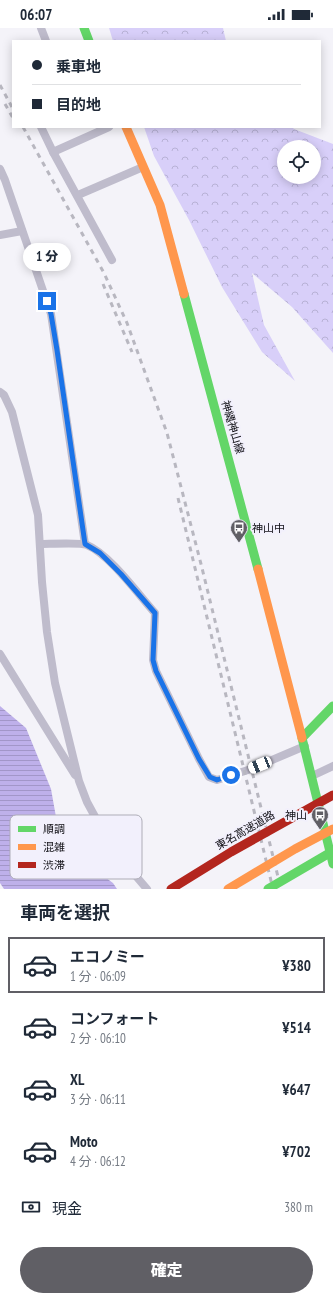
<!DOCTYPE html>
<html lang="ja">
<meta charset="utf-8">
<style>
body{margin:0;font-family:"PT Sans Narrow","Noto Sans JP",sans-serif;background:#f2f2f3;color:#1f2937;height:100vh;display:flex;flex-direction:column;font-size:15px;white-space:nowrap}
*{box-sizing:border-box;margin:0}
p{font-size:13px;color:#747a83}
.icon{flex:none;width:22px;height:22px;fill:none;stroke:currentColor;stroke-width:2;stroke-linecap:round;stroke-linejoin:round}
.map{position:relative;height:861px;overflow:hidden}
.side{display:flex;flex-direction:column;background:#fff;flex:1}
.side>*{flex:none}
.hud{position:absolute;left:12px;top:12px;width:309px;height:88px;border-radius:0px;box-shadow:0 2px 10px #0003;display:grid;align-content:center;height:88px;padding:0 20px;background:#fff}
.tools{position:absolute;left:277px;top:112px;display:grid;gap:8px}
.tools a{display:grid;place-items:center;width:44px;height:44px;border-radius:50%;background:#fff;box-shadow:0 2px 10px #0003;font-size:20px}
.end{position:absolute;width:18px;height:18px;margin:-9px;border:5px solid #1a73e8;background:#fff;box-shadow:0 0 0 2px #fff}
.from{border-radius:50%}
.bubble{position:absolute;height:28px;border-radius:14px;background:#fff;box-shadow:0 2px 10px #0003;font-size:13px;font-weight:800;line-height:28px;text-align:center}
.car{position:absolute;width:12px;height:24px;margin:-12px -6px;border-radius:5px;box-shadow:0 0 3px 1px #0007;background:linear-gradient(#fff 24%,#345 0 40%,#fff 0 76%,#345 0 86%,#fff 0)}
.hud b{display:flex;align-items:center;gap:14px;height:38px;font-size:15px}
.hud b+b{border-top:1px solid #e0e1e3}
.hud i{width:10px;height:10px;background:#1f2937}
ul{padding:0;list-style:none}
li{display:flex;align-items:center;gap:12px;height:56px;margin:0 8px 6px;padding:0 12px;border:2px solid transparent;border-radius:0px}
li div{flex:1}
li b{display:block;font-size:15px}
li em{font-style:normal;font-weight:800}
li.selected{border-color:#605f65}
li>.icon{width:36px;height:36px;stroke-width:1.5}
h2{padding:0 20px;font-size:18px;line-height:48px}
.pay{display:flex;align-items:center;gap:10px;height:44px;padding:0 20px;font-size:15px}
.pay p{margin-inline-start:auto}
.primary-button{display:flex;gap:8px;margin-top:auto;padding:8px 20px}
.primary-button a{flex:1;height:46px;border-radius:24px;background:#605f65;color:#fff;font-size:16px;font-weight:800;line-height:46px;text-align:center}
.status{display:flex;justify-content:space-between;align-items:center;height:28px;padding:0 20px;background:#fff;direction:ltr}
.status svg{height:11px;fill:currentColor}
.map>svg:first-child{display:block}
.forest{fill:url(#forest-crowns);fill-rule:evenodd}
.water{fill:url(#water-rules)}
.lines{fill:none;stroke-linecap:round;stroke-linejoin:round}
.street{stroke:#bfbccc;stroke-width:8}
.fast{stroke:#63d668;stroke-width:9}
.slow{stroke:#ff974d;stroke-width:9}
.rail{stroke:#b8b7c0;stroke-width:3;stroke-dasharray:5 5;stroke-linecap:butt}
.fast-bridge{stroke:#63d668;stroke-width:9}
.slow-bridge{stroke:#ff974d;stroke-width:9}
.jam-bridge{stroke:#b3261e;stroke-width:9}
.route{stroke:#1a73e8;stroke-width:5}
.labels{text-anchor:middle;stroke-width:4;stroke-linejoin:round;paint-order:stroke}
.street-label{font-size:11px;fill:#111016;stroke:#f2f0fc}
.poi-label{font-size:11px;fill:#111016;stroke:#f2f0fc;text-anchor:start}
.key{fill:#f2f0fc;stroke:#aeadb7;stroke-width:1}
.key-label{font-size:11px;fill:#111016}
</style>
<div class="status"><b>06:07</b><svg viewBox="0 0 49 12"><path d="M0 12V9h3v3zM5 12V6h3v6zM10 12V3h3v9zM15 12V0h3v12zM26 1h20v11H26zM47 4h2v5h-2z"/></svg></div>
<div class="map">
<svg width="333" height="861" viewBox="0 0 333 861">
<defs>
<pattern id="forest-crowns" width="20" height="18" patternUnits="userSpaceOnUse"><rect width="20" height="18" fill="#d8cff9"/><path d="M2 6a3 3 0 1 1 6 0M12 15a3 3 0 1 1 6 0" fill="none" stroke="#b8b1d5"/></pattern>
<pattern id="water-rules" width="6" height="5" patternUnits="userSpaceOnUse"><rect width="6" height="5" fill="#beb0ea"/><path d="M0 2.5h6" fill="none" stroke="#a296c8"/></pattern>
</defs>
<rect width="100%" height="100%" fill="#f4f3f9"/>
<g class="forest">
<polygon points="109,0 223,0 226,13 113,13"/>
<path d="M144 99H292L294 101 333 116V325L292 279 252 245 264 297 295 353 262 324 222 259 189 192 154 128ZM284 119H314V149H284Z"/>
</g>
<polygon class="water" points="0,678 26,700 51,761 61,817 113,855 117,861 4,861 0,855"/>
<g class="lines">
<g class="street">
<polyline points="41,0 46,13"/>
<polyline points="41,99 53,124 112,232"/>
<polyline points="53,124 109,99"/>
<polyline points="0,141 5,152 51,286 85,516"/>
<polyline points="78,167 143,139"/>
<polyline points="0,207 22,203"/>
<polyline points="0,364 4,367 12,384 38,487 42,554 47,604 55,655 79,753 87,774 112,820 147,861"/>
<path d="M40 516C49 516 81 514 87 517 109 526 138 566 155 585L153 632 156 643 199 731 209 749 217 752 251 741 305 718"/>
<polyline points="0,626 75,747"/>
<polyline points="312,748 333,738"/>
</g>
<g class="fast">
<polyline points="84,0 89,13"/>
<polyline points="184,266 258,541"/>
<polyline points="333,678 302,710 333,836"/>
</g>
<g class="slow">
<polyline points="126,99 160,177 184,266"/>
<polyline points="258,541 302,710"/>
</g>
<g class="rail">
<polyline points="0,57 13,81"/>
<polyline points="5,76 13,90"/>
<polyline points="23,99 104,245 127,295 167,405 201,536 281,861"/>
<polyline points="103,256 132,324"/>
<polyline points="178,470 273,861"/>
</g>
<polyline class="fast-bridge" points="268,861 333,823"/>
<polyline class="slow-bridge" points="228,861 295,821 333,801"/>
<polyline class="jam-bridge" points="171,861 231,824 333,767"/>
</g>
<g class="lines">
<polyline class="route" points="47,273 51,286 57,322 85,516 100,525 121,546 155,585 153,632 156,643 199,731 210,749 217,752 231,747"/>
</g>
<defs>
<g id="bus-pin" transform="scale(0.9)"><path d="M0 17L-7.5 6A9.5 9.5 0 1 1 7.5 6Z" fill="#605f65" stroke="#f2f0fc"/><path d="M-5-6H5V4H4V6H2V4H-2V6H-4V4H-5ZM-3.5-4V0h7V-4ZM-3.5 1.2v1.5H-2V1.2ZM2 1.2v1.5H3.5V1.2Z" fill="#fff"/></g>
</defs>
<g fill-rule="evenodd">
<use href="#bus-pin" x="239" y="500"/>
<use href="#bus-pin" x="320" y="787"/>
</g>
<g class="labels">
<g class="street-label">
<text transform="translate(233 399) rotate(74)" y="4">神縄神山線</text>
<text transform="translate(245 802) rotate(-30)" y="4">東名高速道路</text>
</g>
<g class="poi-label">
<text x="252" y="504">神山中</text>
<text x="307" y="791" text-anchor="end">神山</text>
</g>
</g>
<rect x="10" y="787" width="132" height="64" rx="6" class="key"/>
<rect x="18" y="798" width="18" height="6" fill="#63d668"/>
<rect x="18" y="816" width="18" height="6" fill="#ff974d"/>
<rect x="18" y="834" width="18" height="6" fill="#b3261e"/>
<g class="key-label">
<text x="43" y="805">順調</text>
<text x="43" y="823">混雑</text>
<text x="43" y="841">渋滞</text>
</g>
</svg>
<div class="tools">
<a><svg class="icon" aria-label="locate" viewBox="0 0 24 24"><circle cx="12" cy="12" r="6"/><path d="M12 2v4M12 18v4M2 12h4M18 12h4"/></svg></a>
</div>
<i class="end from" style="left:231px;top:747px"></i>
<i class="end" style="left:47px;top:273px"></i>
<div class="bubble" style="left:23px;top:215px;width:48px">1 分</div>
<i class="car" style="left:260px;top:737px;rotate:248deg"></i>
<div class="hud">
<b><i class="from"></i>乗車地</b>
<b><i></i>目的地</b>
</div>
</div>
<section class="side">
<h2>車両を選択</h2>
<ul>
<li class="selected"><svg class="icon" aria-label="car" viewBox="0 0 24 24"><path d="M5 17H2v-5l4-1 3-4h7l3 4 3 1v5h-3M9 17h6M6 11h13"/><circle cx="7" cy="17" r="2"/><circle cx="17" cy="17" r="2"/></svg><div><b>エコノミー</b><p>1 分 · 06:09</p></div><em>¥380</em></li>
<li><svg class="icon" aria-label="car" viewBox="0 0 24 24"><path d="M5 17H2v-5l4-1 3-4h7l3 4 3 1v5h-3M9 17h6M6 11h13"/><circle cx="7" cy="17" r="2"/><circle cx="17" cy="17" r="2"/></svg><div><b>コンフォート</b><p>2 分 · 06:10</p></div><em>¥514</em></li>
<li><svg class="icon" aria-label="car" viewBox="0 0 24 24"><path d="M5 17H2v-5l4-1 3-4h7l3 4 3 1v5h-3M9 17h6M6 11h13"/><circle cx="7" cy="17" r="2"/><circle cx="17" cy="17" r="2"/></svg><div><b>XL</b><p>3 分 · 06:11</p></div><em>¥647</em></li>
<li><svg class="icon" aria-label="car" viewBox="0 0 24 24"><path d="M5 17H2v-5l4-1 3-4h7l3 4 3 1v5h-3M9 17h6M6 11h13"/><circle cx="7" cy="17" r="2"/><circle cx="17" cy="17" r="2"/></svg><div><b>Moto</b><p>4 分 · 06:12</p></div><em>¥702</em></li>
</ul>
<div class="pay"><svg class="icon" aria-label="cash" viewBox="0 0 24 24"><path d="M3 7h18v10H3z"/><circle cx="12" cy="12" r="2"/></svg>現金<p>380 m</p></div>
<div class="primary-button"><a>確定</a></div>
</section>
